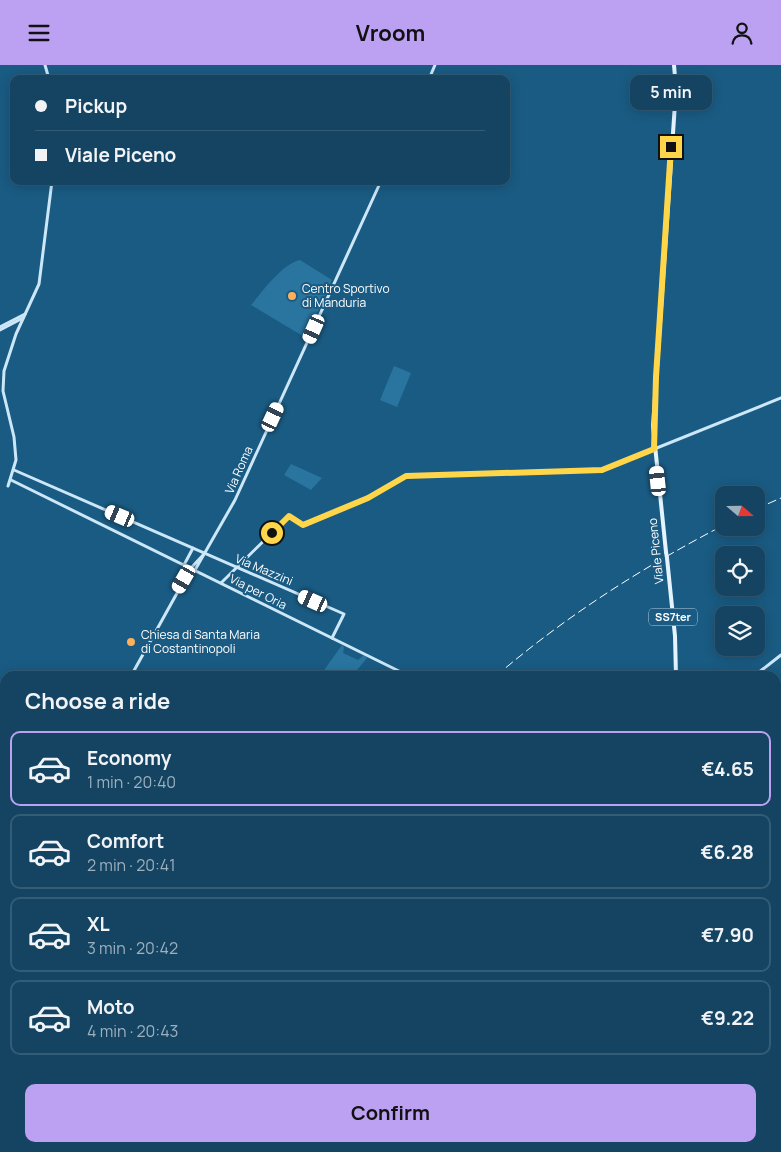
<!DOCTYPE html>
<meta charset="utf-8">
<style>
body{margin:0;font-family:Manrope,sans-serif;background:#1d4b68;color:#f1f3f6;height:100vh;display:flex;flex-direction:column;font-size:19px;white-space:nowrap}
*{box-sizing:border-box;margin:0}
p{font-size:16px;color:#9db0be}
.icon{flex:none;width:28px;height:28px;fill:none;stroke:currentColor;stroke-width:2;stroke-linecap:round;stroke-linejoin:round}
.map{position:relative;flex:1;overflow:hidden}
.drawer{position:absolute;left:0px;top:606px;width:781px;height:481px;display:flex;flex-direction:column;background:#144462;border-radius:15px 15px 0 0;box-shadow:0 2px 12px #0003,0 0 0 1px #335c77}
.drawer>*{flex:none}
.top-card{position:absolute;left:10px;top:10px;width:500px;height:110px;border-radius:10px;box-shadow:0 2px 12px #0003,0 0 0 1px #335c77;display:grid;align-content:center;height:110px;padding:0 25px;background:#144462}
.needle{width:32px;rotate:110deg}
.tools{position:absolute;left:715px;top:421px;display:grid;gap:10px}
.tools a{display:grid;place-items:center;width:50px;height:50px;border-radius:10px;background:#144462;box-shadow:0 2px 12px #0003,0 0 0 1px #335c77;font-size:25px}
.end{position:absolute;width:22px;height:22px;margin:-11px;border:6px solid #ffd54a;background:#111;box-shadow:0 0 0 2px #111}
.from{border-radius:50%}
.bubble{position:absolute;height:35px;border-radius:10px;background:#144462;box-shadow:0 2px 12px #0003,0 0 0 1px #335c77;font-size:16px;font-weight:700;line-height:35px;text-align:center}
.car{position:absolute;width:15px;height:30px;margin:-15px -8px;border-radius:6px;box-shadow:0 0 4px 1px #0007;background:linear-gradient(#fff 24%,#345 0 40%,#fff 0 76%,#345 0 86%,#fff 0)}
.top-card b{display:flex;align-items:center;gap:18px;height:48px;font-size:19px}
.top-card b+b{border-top:1px solid #335c77}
.top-card i{width:12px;height:12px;background:#f1f3f6}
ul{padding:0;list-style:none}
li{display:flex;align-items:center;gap:15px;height:75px;margin:0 10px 8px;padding:0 15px;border:2px solid #335c77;border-radius:10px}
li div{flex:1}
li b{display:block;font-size:19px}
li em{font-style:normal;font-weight:700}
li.selected{border-color:#bca0f2}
li>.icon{width:45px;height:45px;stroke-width:1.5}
h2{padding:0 25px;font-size:22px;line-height:60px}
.cta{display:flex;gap:10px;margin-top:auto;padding:10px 25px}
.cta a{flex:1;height:58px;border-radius:10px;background:#bca0f2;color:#111;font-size:20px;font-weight:700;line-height:58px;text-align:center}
header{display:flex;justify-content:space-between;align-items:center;height:65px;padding:0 25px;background:#bca0f2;color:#111;font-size:22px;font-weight:700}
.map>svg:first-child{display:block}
.green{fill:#2975a0}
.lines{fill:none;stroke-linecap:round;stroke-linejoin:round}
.secondary{stroke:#cbe7f8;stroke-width:3}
.primary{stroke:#e3f3ff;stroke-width:4}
.rail{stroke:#fff;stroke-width:1;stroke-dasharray:9 4;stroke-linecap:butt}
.primary-bridge{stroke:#e3f3ff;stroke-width:4}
.route{stroke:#ffd54a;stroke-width:6}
.poi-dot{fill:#fdb05b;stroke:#1a5b83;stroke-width:2}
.labels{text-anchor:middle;stroke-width:4;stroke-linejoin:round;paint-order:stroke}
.shield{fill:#1a5b83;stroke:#baceda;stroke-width:1}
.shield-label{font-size:11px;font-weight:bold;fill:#fff}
.poi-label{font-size:12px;fill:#fff;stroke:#1a5b83;text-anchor:start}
.street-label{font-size:12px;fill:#fff;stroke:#1a5b83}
</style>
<header><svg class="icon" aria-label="menu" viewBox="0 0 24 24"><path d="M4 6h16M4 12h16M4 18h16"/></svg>Vroom<svg class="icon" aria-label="person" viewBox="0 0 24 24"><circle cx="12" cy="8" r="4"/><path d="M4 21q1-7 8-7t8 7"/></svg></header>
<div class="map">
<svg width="781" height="1087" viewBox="0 0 781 1087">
<rect width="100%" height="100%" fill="#1a5b83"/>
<g class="green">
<path d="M300 195 332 215 306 273 251 240C262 227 283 198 300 195Z"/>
<polygon points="394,301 411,308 397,342 380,335"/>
<polygon points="291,399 322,413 311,425 284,410"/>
<polygon points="342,580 344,582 343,588 358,595 364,590 367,593 352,611 320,611"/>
</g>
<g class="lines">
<g class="secondary">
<polyline points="45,0 49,14"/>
<polyline points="429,14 435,0"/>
<polyline points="0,262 25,249"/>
<polyline points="0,265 23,253"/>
<polyline points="14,405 344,549 332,573"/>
<polyline points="11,415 409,611"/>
<polyline points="8,421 16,395 14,372 3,326 4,306 16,269 39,219 52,116"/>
<polyline points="184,500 193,483"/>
<polyline points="195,505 235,435 381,116"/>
<polyline points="221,518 289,451 303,461 368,433 406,411 602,405 781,333"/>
<polyline points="131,611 191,503 204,489"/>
<polyline points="754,611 781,590"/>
<polyline points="0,721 5,723"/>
<polyline points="5,737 2,747 5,753"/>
<polyline points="776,794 781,797"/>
<polyline points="0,962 5,961"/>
<polyline points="342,1082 348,1087"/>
<polyline points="34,1087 36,1082"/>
<polyline points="336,1087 338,1082"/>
</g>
<g class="primary">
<polyline points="666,487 653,361 676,24 674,0"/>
<polyline points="667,493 675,571 676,611"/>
<polyline points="302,1087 313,1082"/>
</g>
<g class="rail">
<polyline points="756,444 781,433"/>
<path d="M496 611C566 551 643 502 724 460"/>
<polyline points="116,1087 117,1082"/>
</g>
<polyline class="primary-bridge" points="666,487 667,493"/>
</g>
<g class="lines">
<polyline class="route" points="272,468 289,451 303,460 368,433 406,411 602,405 654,384 656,312 671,82"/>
</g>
<g class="poi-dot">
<circle cx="292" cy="231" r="5"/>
<circle cx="131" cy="577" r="5"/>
</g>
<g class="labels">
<rect class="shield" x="649" y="543.5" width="48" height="17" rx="4"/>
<g class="shield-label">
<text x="673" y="556">SS7ter</text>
</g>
<g class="poi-label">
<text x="302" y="228">Centro Sportivo<tspan x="302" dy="14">di Manduria</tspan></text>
<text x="141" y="574">Chiesa di Santa Maria<tspan x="141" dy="14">di Costantinopoli</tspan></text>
</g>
<g class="street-label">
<text transform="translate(239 405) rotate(-66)" y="4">Via Roma</text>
<text transform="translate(656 486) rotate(-96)" y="4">Viale Piceno</text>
<text transform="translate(264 505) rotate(23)" y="4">Via Mazzini</text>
<text transform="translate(258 527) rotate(27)" y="4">Via per Oria</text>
</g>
</g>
</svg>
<div class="tools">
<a><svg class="needle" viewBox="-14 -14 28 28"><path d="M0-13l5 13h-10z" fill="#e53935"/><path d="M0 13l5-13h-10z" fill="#9db0be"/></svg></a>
<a><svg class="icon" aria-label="locate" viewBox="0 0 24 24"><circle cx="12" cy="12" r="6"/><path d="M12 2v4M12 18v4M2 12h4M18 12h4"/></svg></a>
<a><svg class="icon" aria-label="layers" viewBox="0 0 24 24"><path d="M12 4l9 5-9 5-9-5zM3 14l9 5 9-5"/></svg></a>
</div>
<i class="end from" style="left:272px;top:468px"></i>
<i class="end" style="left:671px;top:82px"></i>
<div class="bubble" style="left:630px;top:10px;width:82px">5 min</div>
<i class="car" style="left:314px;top:264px;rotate:204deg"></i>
<i class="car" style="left:273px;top:352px;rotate:25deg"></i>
<i class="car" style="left:658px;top:416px;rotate:354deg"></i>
<i class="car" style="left:120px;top:451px;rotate:293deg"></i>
<i class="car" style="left:184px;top:514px;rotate:210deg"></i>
<i class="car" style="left:313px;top:536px;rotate:294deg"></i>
<div class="top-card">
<b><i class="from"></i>Pickup</b>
<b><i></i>Viale Piceno</b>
</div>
<section class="drawer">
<h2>Choose a ride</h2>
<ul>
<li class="selected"><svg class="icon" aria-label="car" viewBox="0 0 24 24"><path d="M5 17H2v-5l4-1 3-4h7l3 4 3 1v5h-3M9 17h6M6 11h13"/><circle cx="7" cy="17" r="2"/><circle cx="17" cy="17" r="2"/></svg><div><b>Economy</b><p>1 min · 20:40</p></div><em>€4.65</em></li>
<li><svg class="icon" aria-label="car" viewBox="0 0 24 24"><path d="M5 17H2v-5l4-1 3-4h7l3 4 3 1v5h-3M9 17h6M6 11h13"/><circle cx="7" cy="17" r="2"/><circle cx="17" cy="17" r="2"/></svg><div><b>Comfort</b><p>2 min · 20:41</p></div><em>€6.28</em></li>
<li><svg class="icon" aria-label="car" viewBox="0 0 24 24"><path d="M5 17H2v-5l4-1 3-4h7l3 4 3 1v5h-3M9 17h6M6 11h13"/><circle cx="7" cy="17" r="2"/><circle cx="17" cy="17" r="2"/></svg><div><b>XL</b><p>3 min · 20:42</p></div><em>€7.90</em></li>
<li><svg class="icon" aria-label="car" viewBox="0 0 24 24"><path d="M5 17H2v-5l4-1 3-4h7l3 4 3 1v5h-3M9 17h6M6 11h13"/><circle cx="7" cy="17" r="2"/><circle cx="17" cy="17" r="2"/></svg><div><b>Moto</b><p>4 min · 20:43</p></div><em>€9.22</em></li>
</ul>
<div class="cta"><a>Confirm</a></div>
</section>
</div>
